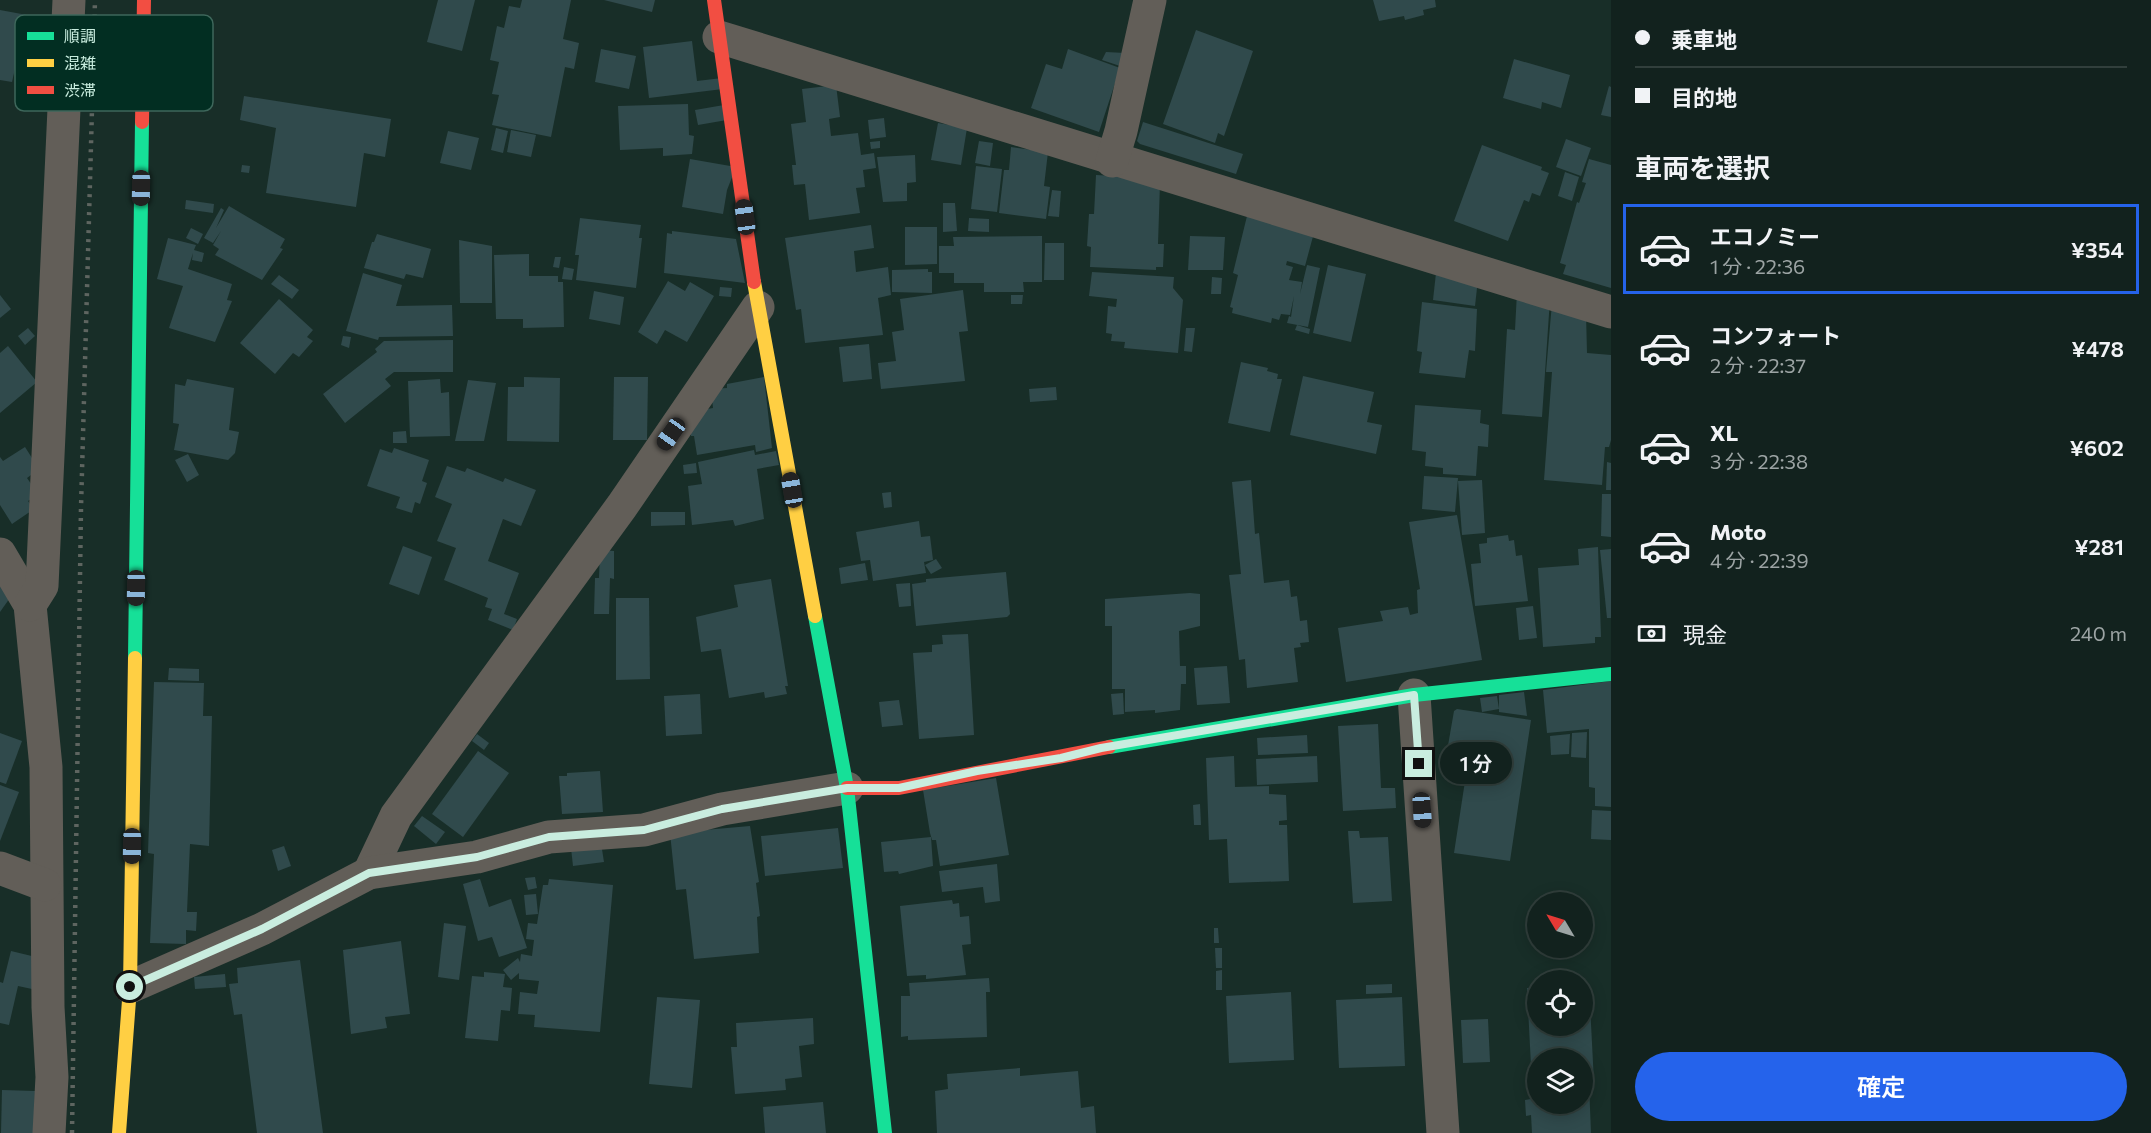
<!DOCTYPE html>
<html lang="ja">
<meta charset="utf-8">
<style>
body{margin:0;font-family:Commissioner,"Noto Sans JP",sans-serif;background:#1f2f2b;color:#f1f3f6;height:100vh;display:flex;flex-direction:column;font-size:22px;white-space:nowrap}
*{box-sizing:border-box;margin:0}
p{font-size:20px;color:#9ca4a4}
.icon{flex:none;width:33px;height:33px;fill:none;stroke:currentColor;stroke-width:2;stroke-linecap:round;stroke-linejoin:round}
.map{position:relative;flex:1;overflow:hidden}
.panel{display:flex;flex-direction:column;background:#12221e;width:540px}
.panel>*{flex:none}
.banner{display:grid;align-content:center;height:132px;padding:0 24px;background:#12221e}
.needle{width:39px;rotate:308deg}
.fabs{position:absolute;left:1527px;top:892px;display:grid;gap:12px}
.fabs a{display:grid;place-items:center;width:66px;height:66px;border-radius:50%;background:#12221e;box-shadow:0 3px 15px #0003,0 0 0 2px #313f3c;font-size:30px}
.end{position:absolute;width:27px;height:27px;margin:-14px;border:8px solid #c9eddf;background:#111;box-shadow:0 0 0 3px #111}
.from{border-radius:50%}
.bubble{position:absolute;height:42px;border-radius:21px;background:#12221e;box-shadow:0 3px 15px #0003,0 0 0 2px #313f3c;font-size:20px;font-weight:600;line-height:42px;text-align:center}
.car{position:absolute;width:18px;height:36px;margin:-18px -9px;border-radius:8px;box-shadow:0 0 4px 2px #0007;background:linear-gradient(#222 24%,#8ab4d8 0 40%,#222 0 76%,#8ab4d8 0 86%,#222 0)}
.banner b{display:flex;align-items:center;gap:21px;height:57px;font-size:22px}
.banner b+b{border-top:2px solid #313f3c}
.banner i{width:15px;height:15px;background:#f1f3f6}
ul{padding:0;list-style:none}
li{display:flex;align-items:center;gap:18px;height:90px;margin:0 12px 9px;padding:0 12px;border:3px solid transparent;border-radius:0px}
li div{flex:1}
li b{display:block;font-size:22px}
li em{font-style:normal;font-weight:600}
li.on{border-color:#2563eb}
li>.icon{width:54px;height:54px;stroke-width:1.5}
h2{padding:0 24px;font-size:27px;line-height:72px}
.pay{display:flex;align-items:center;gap:15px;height:66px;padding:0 24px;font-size:22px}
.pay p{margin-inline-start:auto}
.button{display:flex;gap:12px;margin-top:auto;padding:12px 24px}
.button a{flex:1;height:69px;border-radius:36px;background:#2563eb;color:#fff;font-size:24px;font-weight:600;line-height:69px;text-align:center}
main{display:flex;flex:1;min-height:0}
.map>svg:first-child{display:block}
.building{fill:#304a4c}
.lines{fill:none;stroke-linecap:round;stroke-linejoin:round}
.street{stroke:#625e58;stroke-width:33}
.fast{stroke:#16e098;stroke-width:14}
.slow{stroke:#ffcf43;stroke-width:14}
.jam{stroke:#f24e42;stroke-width:14}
.rail{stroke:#5e6560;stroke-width:4.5;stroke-dasharray:3 6;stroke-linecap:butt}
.route{stroke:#c9eddf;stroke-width:8}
.key{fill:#022e22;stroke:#3e675b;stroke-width:1.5}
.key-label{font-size:16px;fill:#c9eddf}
</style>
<main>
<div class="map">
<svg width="1611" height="1133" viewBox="0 0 1611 1133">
<rect width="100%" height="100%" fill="#182e28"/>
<g class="building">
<polygon points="438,0 475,0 462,51 427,42"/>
<polygon points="522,0 571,0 563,39 579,43 574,69 565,67 551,137 492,125 499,95 492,94 499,62 490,60 497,26 504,28 509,6 520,8"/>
<polygon points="604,0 655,0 652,12"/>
<polygon points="1373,0 1435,0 1436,7 1423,10 1424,15 1405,20 1404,16 1379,21"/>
<polygon points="0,10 27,15 12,82 0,80"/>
<polygon points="1196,30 1253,51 1224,136 1218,133 1215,143 1163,124"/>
<polygon points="692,41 697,81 722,78 723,89 649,98 643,47"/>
<polygon points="601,49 636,56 629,89 595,82"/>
<polygon points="1068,49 1120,68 1099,132 1031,108 1046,64 1062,69"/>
<polygon points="1106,52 1125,53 1120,66 1102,60"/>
<polygon points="1514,59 1570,75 1561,108 1542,102 1541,109 1503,98"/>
<polygon points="836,85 840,117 829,119 831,136 858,133 861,155 874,153 876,168 863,170 865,187 856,188 860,213 809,220 805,184 794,185 792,165 796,165 791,124 806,122 802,89"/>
<polygon points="1609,86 1611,87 1611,117 1601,115"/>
<polygon points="244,96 391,119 385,157 364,153 356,207 266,193 276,128 240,120"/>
<polygon points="688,104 689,135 694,136 692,154 663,156 663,148 620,150 618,106"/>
<polygon points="724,105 727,120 698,125 695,110"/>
<polygon points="884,118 886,137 870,139 868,120"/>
<polygon points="1143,122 1243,154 1236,174 1140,144 1137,141"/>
<polygon points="938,123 967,128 961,165 931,160"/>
<polygon points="496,128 508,131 503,153 491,150"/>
<polygon points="511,130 536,135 531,157 507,152"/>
<polygon points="448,131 479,138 471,170 440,163"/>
<polygon points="1566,139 1591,148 1581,176 1556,167"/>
<polygon points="880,141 880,148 871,149 870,142"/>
<polygon points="979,141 993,143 990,166 975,163"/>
<polygon points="1482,145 1542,167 1541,170 1549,173 1540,196 1532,193 1529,202 1524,200 1508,241 1454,221"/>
<polygon points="1011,147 1048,152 1044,186 1050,187 1046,219 999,213 1004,170 1009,170"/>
<polygon points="915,155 916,182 907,183 907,201 883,202 877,157"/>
<polygon points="690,159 736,167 727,190 723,214 682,207"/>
<polygon points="1589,159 1611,165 1611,288 1563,274 1566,265 1560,263 1577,202 1579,203 1586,183 1582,182"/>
<polygon points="242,165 250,166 249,173 241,172"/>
<polygon points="976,166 1002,169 997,212 971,209"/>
<polygon points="1565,172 1579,177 1572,201 1558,196"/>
<polygon points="1096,175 1134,177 1160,183 1158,244 1164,244 1163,267 1156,267 1156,270 1090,267 1091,247 1087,246 1089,214 1094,214"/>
<polygon points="1052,190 1061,191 1059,217 1048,216"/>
<polygon points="186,200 214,204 213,213 185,209"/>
<polygon points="943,203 955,203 957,231 943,232"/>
<polygon points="229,206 285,239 280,248 283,249 262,280 215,255 219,249 213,245 221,231 213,243 204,238 221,208 224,210 216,228"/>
<polygon points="1248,212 1315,229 1305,266 1287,261 1286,265 1293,267 1289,280 1302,282 1300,294 1307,265 1320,268 1308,327 1287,323 1289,316 1291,317 1294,296 1290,315 1281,314 1279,320 1272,318 1271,323 1232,313 1233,308 1230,307 1238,275 1233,273"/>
<polygon points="580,218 641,225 639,238 642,238 636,288 576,280 579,255 575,255"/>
<polygon points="969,218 989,219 989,232 968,231"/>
<polygon points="871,225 874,248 854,251 856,272 888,267 891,295 878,298 883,335 805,343 801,309 796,310 785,238"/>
<polygon points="905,227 937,227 937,264 905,265"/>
<polygon points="191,228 203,234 198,244 186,238"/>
<polygon points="672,231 736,239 745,283 664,273 667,233 672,234"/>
<polygon points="377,234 431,249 423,278 406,274 404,279 364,268 372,242 374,242"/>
<polygon points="1042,236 1042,282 1023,282 1024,292 984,292 984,283 954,283 954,273 939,273 939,246 954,246 953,237"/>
<polygon points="1190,236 1225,237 1223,270 1188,270"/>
<polygon points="168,238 196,245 194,250 204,253 202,262 192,260 193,253 188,269 232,284 227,300 232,301 215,342 169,328 183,286 157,279"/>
<polygon points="459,240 492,246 492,303 460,303"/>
<polygon points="1045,243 1064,243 1064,280 1044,280"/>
<polygon points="529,254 529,276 558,276 558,282 563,282 564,327 523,328 523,319 496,319 494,255"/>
<polygon points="555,257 561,257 559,268 553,267"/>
<polygon points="1328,265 1366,274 1351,342 1313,333"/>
<polygon points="564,267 574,269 572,280 562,279"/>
<polygon points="928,269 928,272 932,272 932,293 892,292 892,270"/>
<polygon points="1092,272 1174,277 1173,288 1183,300 1178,353 1124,348 1125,342 1111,341 1112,334 1106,333 1108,306 1116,307 1117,299 1089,296"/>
<polygon points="363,273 402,285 396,306 452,305 453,336 379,337 378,340 346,331"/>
<polygon points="1436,273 1478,279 1475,306 1433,300"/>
<polygon points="279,275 299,290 292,299 271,284"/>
<polygon points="1212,277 1222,278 1221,294 1211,294"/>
<polygon points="668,281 685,291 690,282 714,296 687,342 665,330 657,344 638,332"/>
<polygon points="720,287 732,288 731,297 719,296"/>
<polygon points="963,290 968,331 959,332 965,381 881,389 878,363 896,361 892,332 904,330 900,299"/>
<polygon points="594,291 624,297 620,325 589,319"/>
<polygon points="1517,292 1550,299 1542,417 1502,414 1507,329 1515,330"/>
<polygon points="0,295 11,309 0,318"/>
<polygon points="1011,295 1023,295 1022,304 1011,304"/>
<polygon points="279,299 313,330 307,337 313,341 299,357 293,353 275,374 240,343"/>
<polygon points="1422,302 1477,309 1475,351 1469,350 1465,378 1419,373 1422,352 1417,351"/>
<polygon points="1552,303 1586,313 1587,353 1611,355 1611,440 1609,447 1605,447 1602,485 1544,480 1552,372 1546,372"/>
<polygon points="1297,325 1310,329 1309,334 1295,330"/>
<polygon points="28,328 35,336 25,345 18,336"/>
<polygon points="1186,328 1195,328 1192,352 1184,351"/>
<polygon points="343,336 351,337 349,348 341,345"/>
<polygon points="453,340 453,372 394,372 385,379 391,386 345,423 323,394 377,352 375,349 384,341"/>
<polygon points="869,344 872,379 843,382 839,347"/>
<polygon points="8,346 37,382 0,413 0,353"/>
<polygon points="1241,362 1268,368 1267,371 1278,374 1277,379 1282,379 1270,432 1228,423"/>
<polygon points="1303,376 1374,392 1367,422 1382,425 1376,454 1290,435"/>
<polygon points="524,377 560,378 559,442 507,441 508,387 524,387"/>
<polygon points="614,377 648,377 647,440 613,440"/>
<polygon points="764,377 772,448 756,452 755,445 697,455 694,436 691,436 691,420 696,411 713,408 711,389 727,388 727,384"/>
<polygon points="187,379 234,388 229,430 239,432 235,453 228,460 174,450 179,424 173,423 175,384 185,386"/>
<polygon points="440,379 441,393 449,392 450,436 410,437 408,381"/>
<polygon points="468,380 496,383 484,441 455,441"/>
<polygon points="1056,387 1057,400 1030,402 1029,389"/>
<polygon points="1415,405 1481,410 1480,423 1489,425 1488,447 1478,446 1476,476 1443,474 1443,468 1425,466 1426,452 1412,450"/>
<polygon points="406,431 407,443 393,443 393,432"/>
<polygon points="25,447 39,469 27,478 38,494 28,501 34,509 12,524 0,505 0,457 3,461"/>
<polygon points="394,448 429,460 422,481 427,483 420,504 415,502 412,513 396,508 400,497 367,486 380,449 392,453"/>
<polygon points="754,450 755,455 776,451 779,465 757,469 764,519 735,526 733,520 692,525 688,486 702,484 698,462"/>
<polygon points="188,454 199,475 187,482 175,460"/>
<polygon points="1607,462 1611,463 1611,490 1606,490"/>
<polygon points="696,463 697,473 684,474 683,465"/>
<polygon points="447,466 465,472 467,468 503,482 505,478 536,490 521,526 503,519 488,561 519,573 504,614 517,619 513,630 488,620 492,609 485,607 488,598 444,580 456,548 437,541 452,504 435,497"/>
<polygon points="1424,476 1458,478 1455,512 1422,509"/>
<polygon points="1251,480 1255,534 1259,533 1264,583 1289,580 1291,597 1297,596 1300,621 1307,620 1309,642 1300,643 1301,647 1294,648 1298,682 1247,688 1245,659 1239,660 1229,575 1241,574 1232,482"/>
<polygon points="1482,480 1485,533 1462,535 1458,481"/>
<polygon points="891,492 892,507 884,508 882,493"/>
<polygon points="1602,494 1611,494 1611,537 1601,536"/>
<polygon points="651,512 685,512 685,525 651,526"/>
<polygon points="1457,515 1482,660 1346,682 1338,628 1383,621 1380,611 1408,607 1410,615 1418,613 1417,590 1420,589 1409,522"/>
<polygon points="919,521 921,537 930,536 933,560 924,562 926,573 873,581 870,560 861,561 856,532"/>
<polygon points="1508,535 1509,541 1514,540 1516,556 1522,555 1528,601 1475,606 1471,564 1481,563 1479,544 1487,543 1487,538"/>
<polygon points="403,546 432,557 419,595 389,584"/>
<polygon points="1598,547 1601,637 1595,637 1595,643 1543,647 1538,568 1579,565 1578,549"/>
<polygon points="1611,549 1611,618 1607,618 1600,550"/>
<polygon points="600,550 614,551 614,579 610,578 609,614 594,614 595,578 599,578"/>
<polygon points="936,559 942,568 931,574 925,565"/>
<polygon points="865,563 868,580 841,584 839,568"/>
<polygon points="1006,572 1010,614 1007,617 916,626 912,584 926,582 926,579"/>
<polygon points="0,578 12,595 0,612"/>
<polygon points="771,579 788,686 785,686 787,694 765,698 764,692 729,698 721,649 701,652 696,617 738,607 734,585"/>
<polygon points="910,583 911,606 899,607 896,584"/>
<polygon points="1190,593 1200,594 1200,626 1179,631 1180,666 1186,666 1186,684 1181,684 1180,710 1155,713 1155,710 1125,712 1125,689 1112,689 1112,626 1105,626 1105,599"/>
<polygon points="616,598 649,598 650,679 616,680"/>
<polygon points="1533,606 1537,638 1519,640 1516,608"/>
<polygon points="968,634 974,735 919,739 913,653 932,652 932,645 943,644 942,635"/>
<polygon points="1227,666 1230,703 1197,705 1194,668"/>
<polygon points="169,668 199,669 199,681 168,680"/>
<polygon points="1611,681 1611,807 1595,806 1595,788 1589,787 1589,729 1547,733 1543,690"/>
<polygon points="154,682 204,683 203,716 212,716 209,846 190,844 187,912 197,912 196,931 186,930 186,944 150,943 154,854 148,853"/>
<polygon points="1524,692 1527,716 1499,712 1499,695"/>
<polygon points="1123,693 1124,714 1113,715 1111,694"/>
<polygon points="700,694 702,734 666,736 664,696"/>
<polygon points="1497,696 1499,709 1482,712 1480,698"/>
<polygon points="899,700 903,725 882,727 879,702"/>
<polygon points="1457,709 1531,720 1510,861 1454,853 1467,768 1449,765 1450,757 1446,757 1454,711"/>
<polygon points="1378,724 1381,788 1395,788 1396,808 1343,811 1338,726"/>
<polygon points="1587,732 1586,758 1571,757 1572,733"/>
<polygon points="0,733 22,741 6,784 0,782"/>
<polygon points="477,734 489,743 484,750 472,741"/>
<polygon points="1570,734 1569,754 1551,755 1550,736"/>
<polygon points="1307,735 1308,753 1258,755 1257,738"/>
<polygon points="478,751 509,773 463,837 432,814"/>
<polygon points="1234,756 1235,787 1269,786 1269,794 1286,795 1287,820 1279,821 1279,825 1287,825 1289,881 1229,883 1227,839 1209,840 1206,758"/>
<polygon points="1317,756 1318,782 1257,785 1256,759"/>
<polygon points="600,771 603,812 562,814 559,776 567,776 567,773"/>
<polygon points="996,778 1009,855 940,866 936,840 932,840 930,833 923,790"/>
<polygon points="0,785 19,792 0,841"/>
<polygon points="1200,804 1201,825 1194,825 1193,805"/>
<polygon points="1592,810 1611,811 1611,840 1591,839"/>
<polygon points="422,816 445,832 436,844 414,826"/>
<polygon points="750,826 759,882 756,883 760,916 757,917 759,953 694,959 686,889 676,890 670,833"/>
<polygon points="838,828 843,868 765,876 761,836"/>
<polygon points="1348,831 1359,831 1360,838 1388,837 1392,901 1353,903"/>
<polygon points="931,837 933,866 899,874 898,871 884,872 881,842"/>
<polygon points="601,843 604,862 573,866 571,848"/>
<polygon points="284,846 291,866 278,871 272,850"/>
<polygon points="997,864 1000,901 985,903 983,887 942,892 939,871"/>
<polygon points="535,877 537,888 528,890 525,878"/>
<polygon points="480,879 489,907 511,899 527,948 499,957 492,937 478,941 463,884"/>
<polygon points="549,879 613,885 600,1032 534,1027 535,1015 518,1014 520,992 537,994 539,981 519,979 519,973 511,980 503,970 518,958 520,962 521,954 532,956 534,940 526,939 528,923 537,924 543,885 548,885"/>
<polygon points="536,894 538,914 526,915 524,895"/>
<polygon points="952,900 953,904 959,903 960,917 969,916 971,944 962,945 966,975 926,979 926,975 907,976 900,906"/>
<polygon points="444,923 466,926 459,980 438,977"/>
<polygon points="1214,928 1218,928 1219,943 1214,943"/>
<polygon points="401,941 410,1014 385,1017 387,1028 351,1034 343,950"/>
<polygon points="1215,948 1222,948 1222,968 1216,968"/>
<polygon points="11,951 40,958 32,989 18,986 9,1025 0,1023 0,982 3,983"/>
<polygon points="300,960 323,1133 257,1133 242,1014 234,1015 229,984 238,983 237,968"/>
<polygon points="1222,970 1222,990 1216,990 1216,971"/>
<polygon points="484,972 505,974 503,987 512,988 510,1011 501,1010 498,1041 465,1038 472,976 484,977"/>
<polygon points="225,974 226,987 195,989 194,977"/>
<polygon points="989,978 990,992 986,992 987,1037 908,1040 908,1036 901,1037 901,996 910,996 909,983"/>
<polygon points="1392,984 1392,993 1366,994 1366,985"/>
<polygon points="1582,985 1589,985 1594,1082 1582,1082 1582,1059 1538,1059 1538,1084 1532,1085 1527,988 1538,987 1538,1026 1582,1026"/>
<polygon points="1291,992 1294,1060 1229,1063 1226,996"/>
<polygon points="657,997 700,1000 692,1088 649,1084"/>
<polygon points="1402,997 1405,1066 1339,1068 1336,1000"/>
<polygon points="813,1018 814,1044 799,1046 802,1077 785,1079 786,1090 735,1094 731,1047 737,1047 736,1023"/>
<polygon points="1488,1019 1490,1062 1463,1063 1461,1020"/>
<polygon points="1020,1068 1020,1076 1078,1071 1081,1108 1094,1106 1096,1133 937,1133 935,1091 948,1089 947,1074"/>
<polygon points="1582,1083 1589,1083 1591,1133 1532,1133 1531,1115 1526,1116 1525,1100 1531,1099 1530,1090 1538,1090 1538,1104 1582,1104"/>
<polygon points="2,1090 35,1091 34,1133 1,1133"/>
<polygon points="823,1102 826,1133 765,1133 763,1107"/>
</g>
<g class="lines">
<g class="street">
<path d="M719 37C1016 131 1314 220 1611 312"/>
<polyline points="1112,161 1121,131 1150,0"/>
<polyline points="0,554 30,605 46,767 48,1007 52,1077 49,1133"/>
<polyline points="30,605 42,586 69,0"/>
<polyline points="1414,695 1443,1133"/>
<polyline points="0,868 45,885"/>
<polyline points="369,873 396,816 622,506 758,307"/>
<polyline points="130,987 262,929 369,873 477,857 549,837 644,830 722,809 847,788"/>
</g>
<g class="fast">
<polyline points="815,616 847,788 885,1133"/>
<polyline points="135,658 142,122"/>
<polyline points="1109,747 1414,695 1611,674"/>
</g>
<g class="slow">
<polyline points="754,282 815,616"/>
<polyline points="119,1133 130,987 135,658"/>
</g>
<g class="jam">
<polyline points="714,0 754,282"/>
<polyline points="142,122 144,0"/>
<polyline points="847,788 899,788 1109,747"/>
</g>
<polyline class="rail" points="72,1133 81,508 95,0"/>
</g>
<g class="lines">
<polyline class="route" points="130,987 262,929 369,873 477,857 549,837 644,830 722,809 847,788 899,788 977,771 1061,758 1101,748 1414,695 1419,764"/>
</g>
<rect x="15" y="15" width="198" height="96" rx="9" class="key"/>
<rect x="27" y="32" width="27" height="8" fill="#16e098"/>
<rect x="27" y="59" width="27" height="8" fill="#ffcf43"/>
<rect x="27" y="86" width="27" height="8" fill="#f24e42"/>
<g class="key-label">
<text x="64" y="42">順調</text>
<text x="64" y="69">混雑</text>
<text x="64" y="96">渋滞</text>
</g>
</svg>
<div class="fabs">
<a><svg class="needle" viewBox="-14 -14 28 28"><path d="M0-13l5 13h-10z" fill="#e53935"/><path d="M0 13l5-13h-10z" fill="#9ca4a4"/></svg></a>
<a><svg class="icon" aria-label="locate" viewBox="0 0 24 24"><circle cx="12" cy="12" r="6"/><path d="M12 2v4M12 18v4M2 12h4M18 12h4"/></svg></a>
<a><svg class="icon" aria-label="layers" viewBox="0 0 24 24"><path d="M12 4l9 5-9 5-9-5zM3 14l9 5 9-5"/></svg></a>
</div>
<i class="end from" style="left:130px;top:987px"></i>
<i class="end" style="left:1419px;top:764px"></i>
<div class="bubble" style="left:1440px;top:742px;width:72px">1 分</div>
<i class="car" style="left:141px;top:188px;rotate:181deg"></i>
<i class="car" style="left:745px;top:217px;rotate:352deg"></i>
<i class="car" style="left:671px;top:434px;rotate:215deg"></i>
<i class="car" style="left:792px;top:490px;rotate:350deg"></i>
<i class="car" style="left:136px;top:588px;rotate:181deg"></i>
<i class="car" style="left:1422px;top:810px;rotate:176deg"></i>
<i class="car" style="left:132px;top:846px;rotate:181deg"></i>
</div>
<section class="panel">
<div class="banner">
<b><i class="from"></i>乗車地</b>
<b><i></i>目的地</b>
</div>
<h2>車両を選択</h2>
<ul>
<li class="on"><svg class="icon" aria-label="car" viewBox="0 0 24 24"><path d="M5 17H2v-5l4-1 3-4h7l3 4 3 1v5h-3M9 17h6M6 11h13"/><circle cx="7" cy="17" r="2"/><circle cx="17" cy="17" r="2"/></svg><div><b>エコノミー</b><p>1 分 · 22:36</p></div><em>¥354</em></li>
<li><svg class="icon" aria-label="car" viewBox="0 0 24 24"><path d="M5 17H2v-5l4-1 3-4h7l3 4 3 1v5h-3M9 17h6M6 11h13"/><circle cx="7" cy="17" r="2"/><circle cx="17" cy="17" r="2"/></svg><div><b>コンフォート</b><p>2 分 · 22:37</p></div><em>¥478</em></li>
<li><svg class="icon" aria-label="car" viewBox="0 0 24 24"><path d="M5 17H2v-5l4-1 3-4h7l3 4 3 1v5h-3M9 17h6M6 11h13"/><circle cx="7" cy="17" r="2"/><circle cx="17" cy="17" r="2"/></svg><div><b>XL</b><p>3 分 · 22:38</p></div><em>¥602</em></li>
<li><svg class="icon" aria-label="car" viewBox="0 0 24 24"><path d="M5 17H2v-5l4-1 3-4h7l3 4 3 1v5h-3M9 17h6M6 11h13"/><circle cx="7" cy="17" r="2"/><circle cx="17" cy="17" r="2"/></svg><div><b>Moto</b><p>4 分 · 22:39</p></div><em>¥281</em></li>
</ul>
<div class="pay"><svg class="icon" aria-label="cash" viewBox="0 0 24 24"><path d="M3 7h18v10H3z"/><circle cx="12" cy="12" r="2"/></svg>現金<p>240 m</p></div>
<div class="button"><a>確定</a></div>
</section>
</main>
